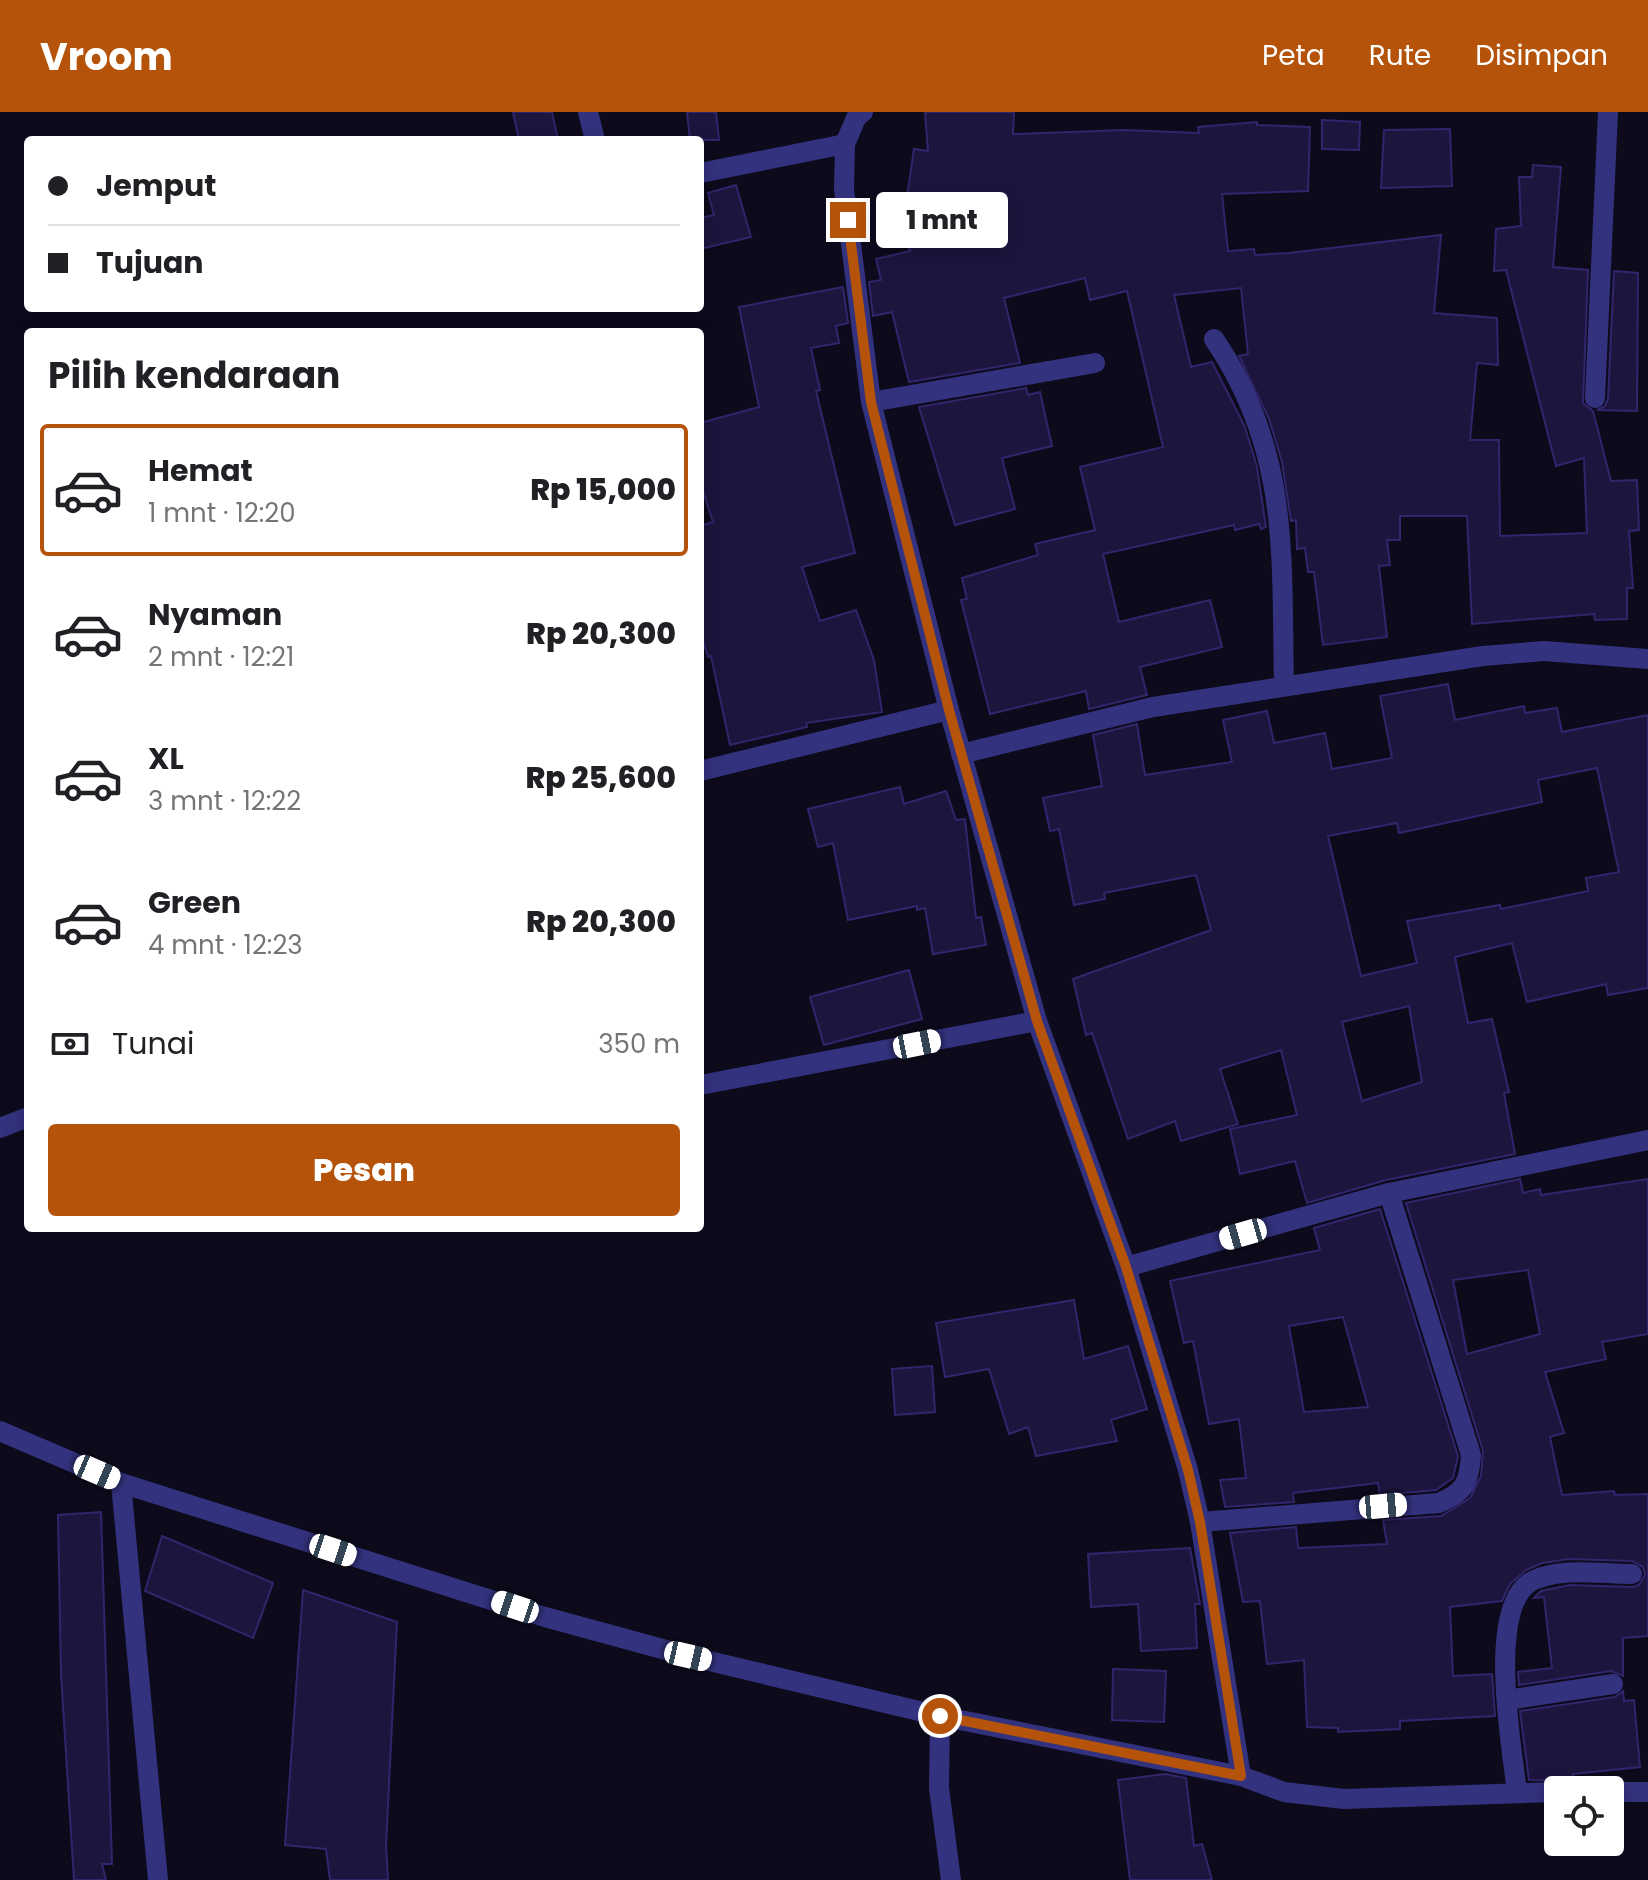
<!DOCTYPE html>
<html lang="id">
<meta charset="utf-8">
<style>
body{margin:0;font-family:Poppins,sans-serif;background:#f6f6f6;color:#202124;height:100vh;display:flex;flex-direction:column;font-size:30px;white-space:nowrap}
*{box-sizing:border-box;margin:0}
p{font-size:26px;color:#757577}
.icon{flex:none;width:44px;height:44px;fill:none;stroke:currentColor;stroke-width:2;stroke-linecap:round;stroke-linejoin:round}
.map{position:relative;flex:1;overflow:hidden}
.sheet{position:absolute;left:24px;top:216px;width:680px;height:904px;display:flex;flex-direction:column;background:#fff;border-radius:8px;box-shadow:0 4px 20px #0003}
.sheet>*{flex:none}
.guide{position:absolute;left:24px;top:24px;width:680px;height:176px;border-radius:8px;box-shadow:0 4px 20px #0003;display:grid;align-content:center;height:176px;padding:0 24px;background:#fff}
.controls{position:absolute;left:1544px;top:1664px;display:grid;gap:16px}
.controls a{display:grid;place-items:center;width:80px;height:80px;border-radius:8px;background:#fff;box-shadow:0 4px 20px #0003;font-size:40px}
.end{position:absolute;width:36px;height:36px;margin:-18px;border:10px solid #b45309;background:#fff;box-shadow:0 0 0 4px #fff}
.from{border-radius:50%}
.bubble{position:absolute;height:56px;border-radius:8px;background:#fff;box-shadow:0 4px 20px #0003;font-size:26px;font-weight:800;line-height:56px;text-align:center}
.car{position:absolute;width:24px;height:48px;margin:-24px -12px;border-radius:10px;box-shadow:0 0 6px 2px #0007;background:linear-gradient(#fff 24%,#345 0 40%,#fff 0 76%,#345 0 86%,#fff 0)}
.guide b{display:flex;align-items:center;gap:28px;height:76px;font-size:30px}
.guide b+b{border-top:2px solid #e0e0e0}
.guide i{width:20px;height:20px;background:#202124}
ul{padding:0;list-style:none}
li{display:flex;align-items:center;gap:24px;height:132px;margin:0 16px 12px;padding:0 8px;border:4px solid transparent;border-radius:8px}
li div{flex:1}
li b{display:block;font-size:30px}
li em{font-style:normal;font-weight:800}
li.current{border-color:#b45309}
li>.icon{width:72px;height:72px;stroke-width:1.5}
h2{padding:0 24px;font-size:36px;line-height:96px}
.pay{display:flex;align-items:center;gap:20px;height:88px;padding:0 24px;font-size:30px}
.pay p{margin-inline-start:auto}
.primary-button{display:flex;gap:16px;margin-top:auto;padding:16px 24px}
.primary-button a{flex:1;height:92px;border-radius:8px;background:#b45309;color:#fff;font-size:32px;font-weight:800;line-height:92px;text-align:center}
header{display:flex;align-items:center;gap:48px;box-sizing:border-box;height:112px;padding:0 40px;background:#b45309;color:#fff}
header strong{font-size:38px}
nav{display:flex;gap:44px;margin-inline-start:auto;font-size:28px}
.map>svg:first-child{display:block}
.building{fill:#1c153e;stroke:#32256c;stroke-width:2;fill-rule:evenodd}
.lines{fill:none;stroke-linecap:round;stroke-linejoin:round}
.service{stroke:#33327e;stroke-width:20}
.minor{stroke:#33327e;stroke-width:20}
.route{stroke:#b45309;stroke-width:10}
</style>
<header>
<strong>Vroom</strong>
<nav><a>Peta</a><a>Rute</a><a>Disimpan</a></nav>
</header>
<div class="map">
<svg width="1648" height="1768" viewBox="0 0 1648 1768">
<rect width="100%" height="100%" fill="#0d0a1c"/>
<g class="building">
<polygon points="513,0 552,0 558,28 519,28"/>
<polygon points="687,0 716,0 719,28 690,28"/>
<polygon points="925,0 1014,0 1013,22 1124,18 1199,21 1198,15 1257,10 1257,13 1310,15 1308,79 1222,82 1228,139 1254,137 1255,143 1289,141 1441,123 1434,201 1497,206 1498,253 1477,251 1470,328 1499,328 1500,424 1587,421 1584,346 1556,354 1506,158 1494,159 1496,117 1521,114 1519,65 1532,65 1533,53 1561,55 1553,155 1588,158 1583,291 1593,299 1611,369 1637,368 1639,418 1629,419 1633,476 1627,476 1627,507 1595,508 1594,502 1472,512 1467,404 1400,404 1400,428 1387,428 1390,453 1379,454 1387,525 1323,533 1314,460 1308,460 1305,436 1297,437 1296,408 1291,409 1282,350 1269,307 1239,244 1248,242 1241,176 1174,183 1191,255 1212,250 1245,315 1257,355 1266,415 1261,417 1259,412 1235,418 1234,413 1103,442 1119,510 1210,488 1222,535 1140,555 1147,583 1089,597 1086,579 990,602 961,488 967,487 962,466 1038,443 1035,432 1095,418 1080,355 1163,335 1127,179 1090,188 1085,166 1004,186 1020,251 909,270 892,200 873,204 869,170 881,168 876,147 910,139 903,112 914,37 928,39"/>
<polygon points="1322,8 1360,10 1359,38 1322,37"/>
<polygon points="1450,17 1452,74 1381,76 1384,18"/>
<polygon points="736,73 751,125 700,137 700,106 714,103 708,81"/>
<polygon points="1614,159 1638,161 1637,299 1597,298 1605,294 1608,287"/>
<polygon points="843,175 848,211 836,214 839,231 811,236 820,278 816,279 855,441 802,455 820,509 856,498 874,548 882,600 806,611 807,615 730,633 711,544 708,545 700,519 700,414 713,410 700,370 700,311 759,295 739,195"/>
<polygon points="1026,276 1028,283 1040,280 1052,334 1002,346 1015,397 955,413 919,295"/>
<path d="M1448 572 1455 608 1524 594 1525 601 1557 596 1562 620 1648 603V876L1608 883 1606 872 1527 890 1512 831 1455 845 1468 911 1492 907 1509 980 1504 981 1515 1042 1386 1068 1307 1091 1295 1049 1240 1062 1230 1017 1297 1003 1281 938 1220 957 1238 1012 1181 1029 1175 1009 1128 1027 1092 921 1086 923 1073 867 1211 818 1196 763 1104 781 1105 787 1074 793 1059 717 1050 719 1043 686 1102 674 1093 623 1137 612 1145 663 1232 650 1223 608 1267 599 1274 631 1325 621 1332 657 1392 646 1380 584ZM1597 656 1619 760 1586 766 1588 779 1501 797 1500 793 1407 809 1417 851 1361 864 1328 724 1397 711 1399 721 1542 690 1538 668ZM1409 894 1422 970 1362 989 1342 910Z"/>
<polygon points="900,675 904,692 946,679 956,708 965,707 976,806 981,805 986,833 933,842 925,796 917,798 917,794 848,808 833,731 818,735 808,697"/>
<polygon points="909,858 922,907 824,933 810,885"/>
<path d="M1520 1067 1523 1081 1540 1077 1541 1083 1648 1067V1222L1602 1230 1606 1247 1545 1260 1564 1321 1550 1325 1562 1383 1614 1379 1615 1383 1648 1382V1524L1623 1526V1564L1611 1559 1519 1573 1518 1560 1552 1556 1544 1485 1534 1486 1541 1479 1570 1473 1632 1475 1639 1473 1645 1463 1643 1455 1632 1449 1569 1447 1542 1451 1526 1458 1510 1472 1502 1489 1450 1495 1453 1564 1492 1562 1495 1604 1400 1609V1617L1338 1620V1616L1307 1615 1304 1548 1267 1552 1260 1489 1243 1490 1230 1421 1296 1415 1298 1436 1387 1432 1383 1408 1441 1404 1470 1386 1481 1364 1483 1339 1406 1091ZM1528 1158 1540 1222 1467 1242 1453 1168Z"/>
<path d="M1380 1097 1458 1344 1453 1366 1436 1378 1380 1383 1378 1371 1293 1381 1294 1390 1225 1395 1220 1368 1246 1366 1239 1307 1209 1312 1193 1229 1184 1231 1170 1169 1320 1138 1314 1116ZM1343 1205 1368 1295 1304 1300 1289 1214Z"/>
<polygon points="1074,1188 1084,1247 1128,1234 1147,1297 1111,1308 1117,1329 1036,1344 1028,1315 1009,1322 989,1257 945,1265 936,1211"/>
<polygon points="932,1254 935,1300 895,1303 892,1257"/>
<polygon points="101,1400 112,1752 102,1752 106,1768 74,1768 61,1562 58,1403"/>
<polygon points="162,1424 273,1471 253,1526 145,1479"/>
<polygon points="1190,1436 1200,1492 1195,1492 1197,1536 1141,1539 1138,1492 1091,1495 1088,1442"/>
<polygon points="303,1478 397,1510 386,1733 388,1768 330,1768 326,1737 285,1733"/>
<polygon points="1113,1557 1166,1559 1164,1610 1112,1608"/>
<polygon points="1623,1579 1624,1589 1634,1588 1640,1655 1573,1662 1573,1669 1529,1668 1520,1599 1615,1585"/>
<polygon points="1165,1662 1186,1666 1194,1734 1202,1732 1212,1768 1130,1768 1118,1668"/>
</g>
<g class="lines">
<g class="service">
<polyline points="121,1371 158,1768"/>
<polyline points="940,1604 939,1676 951,1768"/>
</g>
<g class="minor">
<polyline points="588,0 595,28"/>
<polyline points="863,0 856,6 845,32 844,77 871,290 949,598 1037,909 1126,1155 1188,1358 1200,1410 1241,1664"/>
<polyline points="700,61 845,32"/>
<path d="M1214 227C1291 340 1281 444 1284 574"/>
<polyline points="1595,286 1608,0"/>
<polyline points="871,290 1095,251"/>
<polyline points="961,642 1153,595 1483,544 1544,539 1648,547"/>
<polyline points="700,659 949,598"/>
<polyline points="700,973 1037,909"/>
<polyline points="0,1016 28,1005"/>
<polyline points="1126,1155 1389,1081 1648,1028"/>
<polyline points="0,1319 121,1371 545,1505 688,1544 940,1604 1241,1664 1284,1680 1344,1687 1558,1680"/>
<path d="M1200 1410 1439 1391C1465 1380 1469 1371 1471 1343L1389 1081"/>
<polyline points="1507,1588 1613,1572"/>
<path d="M1517 1680C1512 1636 1485 1490 1534 1468 1563 1455 1601 1462 1632 1462"/>
<polyline points="1610,1680 1648,1680"/>
</g>
</g>
<g class="lines">
<polyline class="route" points="848,108 871,290 949,598 1037,909 1126,1155 1188,1358 1200,1410 1241,1664 940,1604"/>
</g>
</svg>
<div class="controls">
<a><svg class="icon" aria-label="locate" viewBox="0 0 24 24"><circle cx="12" cy="12" r="6"/><path d="M12 2v4M12 18v4M2 12h4M18 12h4"/></svg></a>
</div>
<i class="end from" style="left:940px;top:1604px"></i>
<i class="end" style="left:848px;top:108px"></i>
<div class="bubble" style="left:876px;top:80px;width:132px">1 mnt</div>
<i class="car" style="left:917px;top:932px;rotate:79deg"></i>
<i class="car" style="left:1243px;top:1122px;rotate:254deg"></i>
<i class="car" style="left:97px;top:1360px;rotate:113deg"></i>
<i class="car" style="left:1383px;top:1394px;rotate:85deg"></i>
<i class="car" style="left:333px;top:1438px;rotate:108deg"></i>
<i class="car" style="left:515px;top:1495px;rotate:288deg"></i>
<i class="car" style="left:688px;top:1544px;rotate:103deg"></i>
<div class="guide">
<b><i class="from"></i>Jemput</b>
<b><i></i>Tujuan</b>
</div>
<section class="sheet">
<h2>Pilih kendaraan</h2>
<ul>
<li class="current"><svg class="icon" aria-label="car" viewBox="0 0 24 24"><path d="M5 17H2v-5l4-1 3-4h7l3 4 3 1v5h-3M9 17h6M6 11h13"/><circle cx="7" cy="17" r="2"/><circle cx="17" cy="17" r="2"/></svg><div><b>Hemat</b><p>1 mnt · 12:20</p></div><em>Rp 15,000</em></li>
<li><svg class="icon" aria-label="car" viewBox="0 0 24 24"><path d="M5 17H2v-5l4-1 3-4h7l3 4 3 1v5h-3M9 17h6M6 11h13"/><circle cx="7" cy="17" r="2"/><circle cx="17" cy="17" r="2"/></svg><div><b>Nyaman</b><p>2 mnt · 12:21</p></div><em>Rp 20,300</em></li>
<li><svg class="icon" aria-label="car" viewBox="0 0 24 24"><path d="M5 17H2v-5l4-1 3-4h7l3 4 3 1v5h-3M9 17h6M6 11h13"/><circle cx="7" cy="17" r="2"/><circle cx="17" cy="17" r="2"/></svg><div><b>XL</b><p>3 mnt · 12:22</p></div><em>Rp 25,600</em></li>
<li><svg class="icon" aria-label="car" viewBox="0 0 24 24"><path d="M5 17H2v-5l4-1 3-4h7l3 4 3 1v5h-3M9 17h6M6 11h13"/><circle cx="7" cy="17" r="2"/><circle cx="17" cy="17" r="2"/></svg><div><b>Green</b><p>4 mnt · 12:23</p></div><em>Rp 20,300</em></li>
</ul>
<div class="pay"><svg class="icon" aria-label="cash" viewBox="0 0 24 24"><path d="M3 7h18v10H3z"/><circle cx="12" cy="12" r="2"/></svg>Tunai<p>350 m</p></div>
<div class="primary-button"><a>Pesan</a></div>
</section>
</div>
